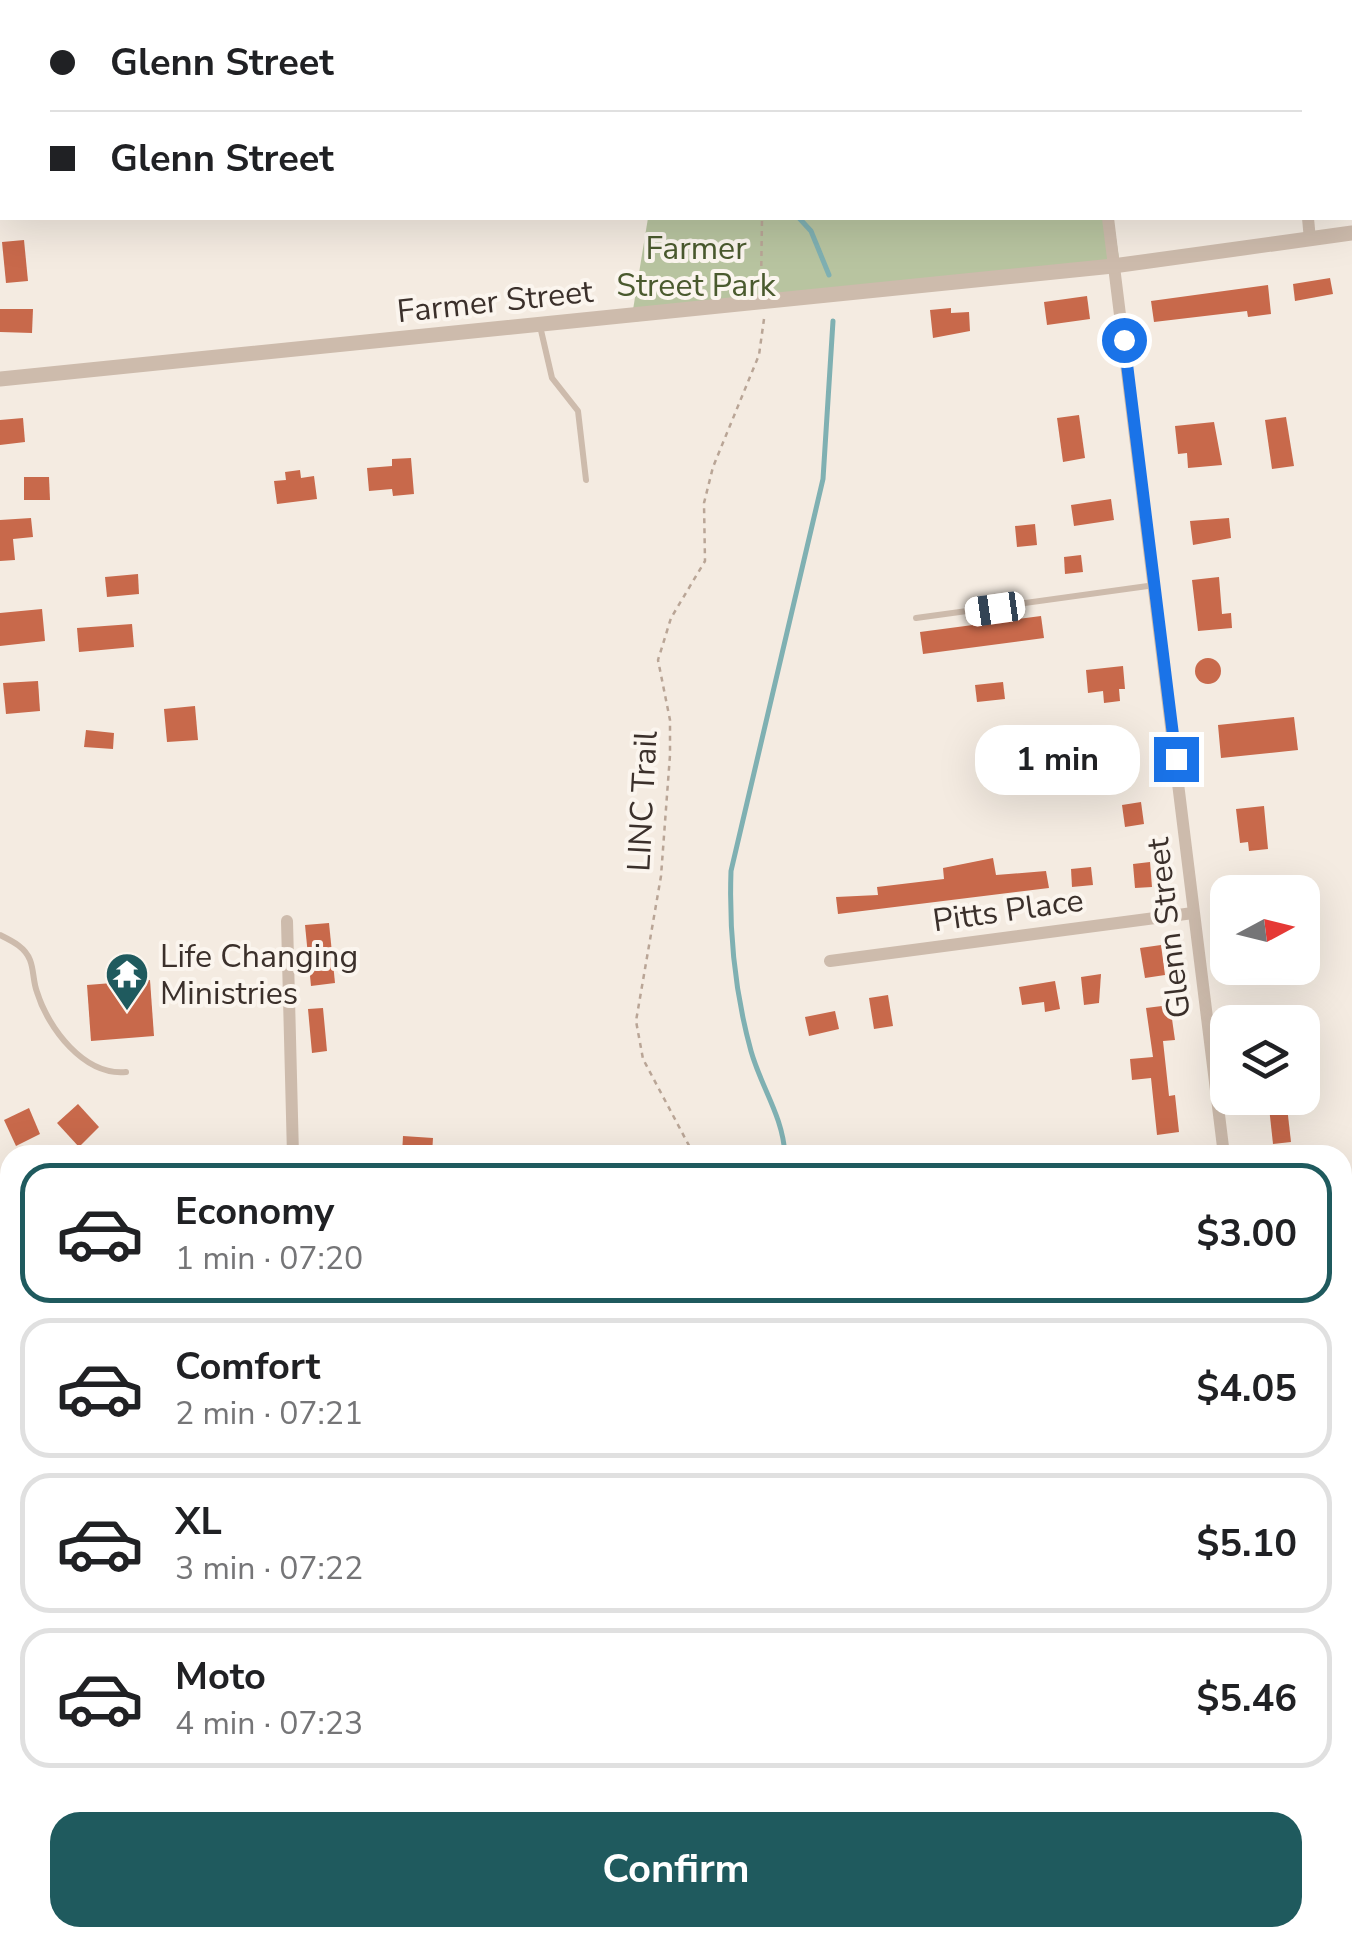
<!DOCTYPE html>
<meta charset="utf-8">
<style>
body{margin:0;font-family:"Nunito Sans",sans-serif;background:#f6f6f6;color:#202124;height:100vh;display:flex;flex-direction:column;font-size:38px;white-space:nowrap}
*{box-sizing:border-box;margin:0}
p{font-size:32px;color:#757577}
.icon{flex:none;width:55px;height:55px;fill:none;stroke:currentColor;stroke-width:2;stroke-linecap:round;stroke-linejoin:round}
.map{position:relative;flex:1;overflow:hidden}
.panel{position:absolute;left:0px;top:1145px;width:1352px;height:802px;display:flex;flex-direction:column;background:#fff;border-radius:30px 30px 0 0;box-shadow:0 10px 40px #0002}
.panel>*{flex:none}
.banner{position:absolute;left:0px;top:0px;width:1352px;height:220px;box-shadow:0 10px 40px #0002;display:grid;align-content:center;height:220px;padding:0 50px;background:#fff}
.needle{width:65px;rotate:83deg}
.fabs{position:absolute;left:1210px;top:875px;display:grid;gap:20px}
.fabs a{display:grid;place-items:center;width:110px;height:110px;border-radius:20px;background:#fff;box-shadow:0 10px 40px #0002;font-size:50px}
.end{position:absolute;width:45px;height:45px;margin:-22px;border:12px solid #1a73e8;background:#fff;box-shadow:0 0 0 5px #fff}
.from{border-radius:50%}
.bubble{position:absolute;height:70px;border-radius:30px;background:#fff;box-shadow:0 10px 40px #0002;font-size:32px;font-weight:700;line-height:70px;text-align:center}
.car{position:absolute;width:30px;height:60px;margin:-30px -15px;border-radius:12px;box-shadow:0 0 8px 2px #0007;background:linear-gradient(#fff 24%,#345 0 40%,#fff 0 76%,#345 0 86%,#fff 0)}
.banner b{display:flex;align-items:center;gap:35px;height:95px;font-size:38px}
.banner b+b{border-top:2px solid #e0e0e0}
.banner i{width:25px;height:25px;background:#202124}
ul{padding:18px 0 0;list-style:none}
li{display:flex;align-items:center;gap:30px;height:140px;margin:0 20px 15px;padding:0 30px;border:5px solid #e0e0e0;border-radius:30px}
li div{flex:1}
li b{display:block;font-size:38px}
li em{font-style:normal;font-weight:700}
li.active{border-color:#1f5a5e}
li>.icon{width:90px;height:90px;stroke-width:1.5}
.action{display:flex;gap:20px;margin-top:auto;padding:20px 50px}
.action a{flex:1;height:115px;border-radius:30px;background:#1f5a5e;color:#fff;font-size:40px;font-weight:700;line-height:115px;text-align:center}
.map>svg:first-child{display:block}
.green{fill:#b8c4a0}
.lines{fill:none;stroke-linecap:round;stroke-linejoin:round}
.stream{stroke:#7fb0b2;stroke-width:5}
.building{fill:#c8694b}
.path{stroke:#b9a596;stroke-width:2.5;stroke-dasharray:5 5;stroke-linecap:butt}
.service{stroke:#cdbbac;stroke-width:6}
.minor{stroke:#cdbbac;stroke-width:12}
.tertiary{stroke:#cdbbac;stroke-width:15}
.route{stroke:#1a73e8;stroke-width:12}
.labels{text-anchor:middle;stroke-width:8;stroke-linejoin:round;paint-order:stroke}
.park-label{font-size:32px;fill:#4a5a2e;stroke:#fbf5ee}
.street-label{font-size:32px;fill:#3b302b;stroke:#fbf5ee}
.poi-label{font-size:32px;fill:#3b302b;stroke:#fbf5ee;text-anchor:start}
</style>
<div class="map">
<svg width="1352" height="1946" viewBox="0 0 1352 1946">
<rect width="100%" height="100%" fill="#f4ebe1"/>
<g class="green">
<rect x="682" y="0" width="399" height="2"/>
<polygon points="648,218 1113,218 1120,265 631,322"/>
</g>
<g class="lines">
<g class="stream">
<polyline points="677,2 678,0"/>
<polyline points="799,218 811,231 829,275"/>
<path d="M785 1155C783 1116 761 1087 751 1051 735 993 729 930 731 871L823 479 833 321"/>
<polyline points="0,1703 10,1709"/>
<polyline points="500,1938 518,1946"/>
<polyline points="785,1946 788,1938"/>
</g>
</g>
<g class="building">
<polygon points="24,240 28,281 6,283 2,242"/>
<polygon points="1330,278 1333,294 1295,301 1293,284"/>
<polygon points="1268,285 1271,314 1248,317 1247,311 1154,322 1151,301"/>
<polygon points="1087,296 1090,319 1047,325 1044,302"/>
<polygon points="951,308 951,313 969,312 970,331 933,338 930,310"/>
<polygon points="0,309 33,309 32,333 0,332"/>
<polygon points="1079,415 1085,458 1063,462 1057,418"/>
<polygon points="1286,417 1294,466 1272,469 1265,420"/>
<polygon points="23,418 25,442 0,445 0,420"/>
<polygon points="1214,422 1222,465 1188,468 1187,453 1178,454 1175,426"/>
<polygon points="411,458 414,494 393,496 392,489 369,491 367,468 392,466 392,459"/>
<polygon points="300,470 301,478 314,476 317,499 277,504 274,481 286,480 285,472"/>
<polygon points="24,477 49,477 50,500 24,500"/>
<polygon points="1111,499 1114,520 1074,526 1071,505"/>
<polygon points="31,518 33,537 13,539 15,560 0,561 0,520"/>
<polygon points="1229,518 1231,538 1193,545 1190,521"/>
<polygon points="1035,524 1037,545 1017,547 1015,526"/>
<polygon points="1081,555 1083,572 1065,574 1064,557"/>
<polygon points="138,574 139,594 107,597 105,577"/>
<polygon points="1219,577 1222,614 1231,613 1232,628 1198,631 1192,580"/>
<polygon points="42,609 45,641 0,646 0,613"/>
<polygon points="1041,616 1044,638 923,654 920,632"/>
<polygon points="132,624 134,647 79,652 77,628"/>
<circle cx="1208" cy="671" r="13"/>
<polygon points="1123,666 1125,689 1119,689 1120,701 1104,703 1103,691 1088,693 1086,670"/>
<polygon points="38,681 40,711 6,714 3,683"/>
<polygon points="1003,682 1005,699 977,702 975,685"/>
<polygon points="195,706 198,740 167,742 164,709"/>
<polygon points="1294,717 1298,750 1221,758 1218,725"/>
<polygon points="86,730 114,733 113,749 84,747"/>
<polygon points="1134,738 1137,761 1110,765 1106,743"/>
<polygon points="1141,802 1144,824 1125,827 1122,805"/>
<polygon points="1264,806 1268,849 1249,851 1248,842 1240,843 1236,809"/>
<polygon points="993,858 996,875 1046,871 1049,888 838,914 836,897 878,895 877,887 944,879 943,868"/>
<polygon points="1150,862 1152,887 1135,888 1133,864"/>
<polygon points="1091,867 1093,885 1072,887 1071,869"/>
<polygon points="329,923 335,983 311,986 305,925"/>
<polygon points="1161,945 1165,975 1145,978 1140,948"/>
<polygon points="1247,968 1270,968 1271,981 1249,984"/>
<polygon points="1101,974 1099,1003 1084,1005 1081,977"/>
<polygon points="150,980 154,1036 91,1041 87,985"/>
<polygon points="1055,981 1060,1009 1045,1012 1044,1002 1022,1005 1019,987"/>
<polygon points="888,995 893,1026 874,1029 869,998"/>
<polygon points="1170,1005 1175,1040 1163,1041 1169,1096 1175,1095 1179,1132 1157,1135 1151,1078 1132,1080 1130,1059 1153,1057 1146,1008"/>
<polygon points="323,1008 327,1051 312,1053 308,1009"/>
<polygon points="835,1011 839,1029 809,1036 805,1017"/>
<polygon points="1268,1098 1286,1098 1291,1142 1273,1144"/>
<polygon points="78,1104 99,1127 79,1147 57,1123"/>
<polygon points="29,1108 40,1134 16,1146 4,1120"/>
<polygon points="403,1136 433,1138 432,1155 402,1155"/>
</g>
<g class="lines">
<g class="path">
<polyline points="781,0 781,2"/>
<polyline points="788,0 796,2"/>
<polyline points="798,0 798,2"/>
<polyline points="922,0 923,2"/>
<polyline points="974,0 974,2"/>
<polyline points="1007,0 1008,2"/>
<polyline points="809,2 811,0"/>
<polyline points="955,2 957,0"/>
<polyline points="761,286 762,218"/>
<polyline points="694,1155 643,1059 636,1021 661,876 670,755 670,720 658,660 671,618 705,561 704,503 713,467 759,355 764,319"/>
<polyline points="636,1938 640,1946"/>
</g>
<g class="service">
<polyline points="540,326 552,378 578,411 586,480"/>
<polyline points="916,618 1155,585"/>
<path d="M0 935C12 941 25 947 30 960 34 970 33 982 37 992 48 1028 84 1076 126 1072"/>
<polyline points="0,1492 10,1531"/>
</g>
<g class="minor">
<polyline points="1086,0 1086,2"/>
<polyline points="1281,0 1282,2"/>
<polyline points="1108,218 1224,1155"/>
<polyline points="1308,218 1310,240"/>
<polyline points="287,921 293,1155"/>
<polyline points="830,961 1193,913"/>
<polyline points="0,1245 10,1244"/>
<polyline points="1342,1279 1352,1278"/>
<polyline points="1342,1305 1352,1393"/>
<polyline points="1134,1938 1135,1946"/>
<polyline points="922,1946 923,1938"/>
</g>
<g class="tertiary">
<polyline points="0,379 1113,266 1352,233"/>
<polyline points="0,1330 10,1353"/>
<polyline points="195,1938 199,1946"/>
</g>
</g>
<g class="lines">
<polyline class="route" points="1124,340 1176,759"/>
</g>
<defs>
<g id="temple-pin" transform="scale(2.25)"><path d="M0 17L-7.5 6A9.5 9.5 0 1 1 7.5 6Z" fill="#1f5a5e" stroke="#fbf5ee"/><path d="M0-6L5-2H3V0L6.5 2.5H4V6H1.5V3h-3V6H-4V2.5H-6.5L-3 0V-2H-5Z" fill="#fff"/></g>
</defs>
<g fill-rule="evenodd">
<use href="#temple-pin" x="127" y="974"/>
</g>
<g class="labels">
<g class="park-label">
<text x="696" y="259">Farmer<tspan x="696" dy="37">Street Park</tspan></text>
</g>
<g class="street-label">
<text transform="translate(495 301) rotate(-6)" y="11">Farmer Street</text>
<text transform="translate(642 801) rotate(-87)" y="11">LINC Trail</text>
<text transform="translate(1008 910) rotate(-8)" y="11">Pitts Place</text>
<text transform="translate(1168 928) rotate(-97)" y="11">Glenn Street</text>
</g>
<g class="poi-label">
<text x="160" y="967">Life Changing<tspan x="160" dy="37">Ministries</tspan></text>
</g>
</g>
</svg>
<div class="fabs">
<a><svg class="needle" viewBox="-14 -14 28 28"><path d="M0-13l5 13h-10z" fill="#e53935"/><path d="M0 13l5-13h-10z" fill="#757577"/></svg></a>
<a><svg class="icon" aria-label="layers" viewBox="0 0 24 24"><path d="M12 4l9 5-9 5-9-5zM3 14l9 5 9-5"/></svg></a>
</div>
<i class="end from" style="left:1124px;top:340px"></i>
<i class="end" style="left:1176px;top:759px"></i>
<div class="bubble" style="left:975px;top:725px;width:165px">1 min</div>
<i class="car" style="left:995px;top:609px;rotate:262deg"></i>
<div class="banner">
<b><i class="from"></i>Glenn Street</b>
<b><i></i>Glenn Street</b>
</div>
<section class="panel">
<ul>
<li class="active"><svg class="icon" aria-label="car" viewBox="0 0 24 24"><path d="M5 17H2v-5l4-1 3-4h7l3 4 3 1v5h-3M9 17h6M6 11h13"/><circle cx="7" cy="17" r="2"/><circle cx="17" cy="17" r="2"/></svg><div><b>Economy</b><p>1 min · 07:20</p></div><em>$3.00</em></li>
<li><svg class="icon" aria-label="car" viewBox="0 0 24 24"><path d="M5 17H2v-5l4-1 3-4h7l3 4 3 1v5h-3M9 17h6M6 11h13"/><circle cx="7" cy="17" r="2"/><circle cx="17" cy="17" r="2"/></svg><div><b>Comfort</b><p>2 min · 07:21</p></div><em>$4.05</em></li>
<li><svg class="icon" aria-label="car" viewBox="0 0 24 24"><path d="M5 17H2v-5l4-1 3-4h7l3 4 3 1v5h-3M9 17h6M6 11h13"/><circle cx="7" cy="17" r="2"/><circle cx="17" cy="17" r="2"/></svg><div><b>XL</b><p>3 min · 07:22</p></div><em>$5.10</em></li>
<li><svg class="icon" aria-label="car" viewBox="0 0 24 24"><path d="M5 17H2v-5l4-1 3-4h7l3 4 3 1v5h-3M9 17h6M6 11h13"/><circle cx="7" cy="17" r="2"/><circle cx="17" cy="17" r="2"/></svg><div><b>Moto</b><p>4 min · 07:23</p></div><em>$5.46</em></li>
</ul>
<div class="action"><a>Confirm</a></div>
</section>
</div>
